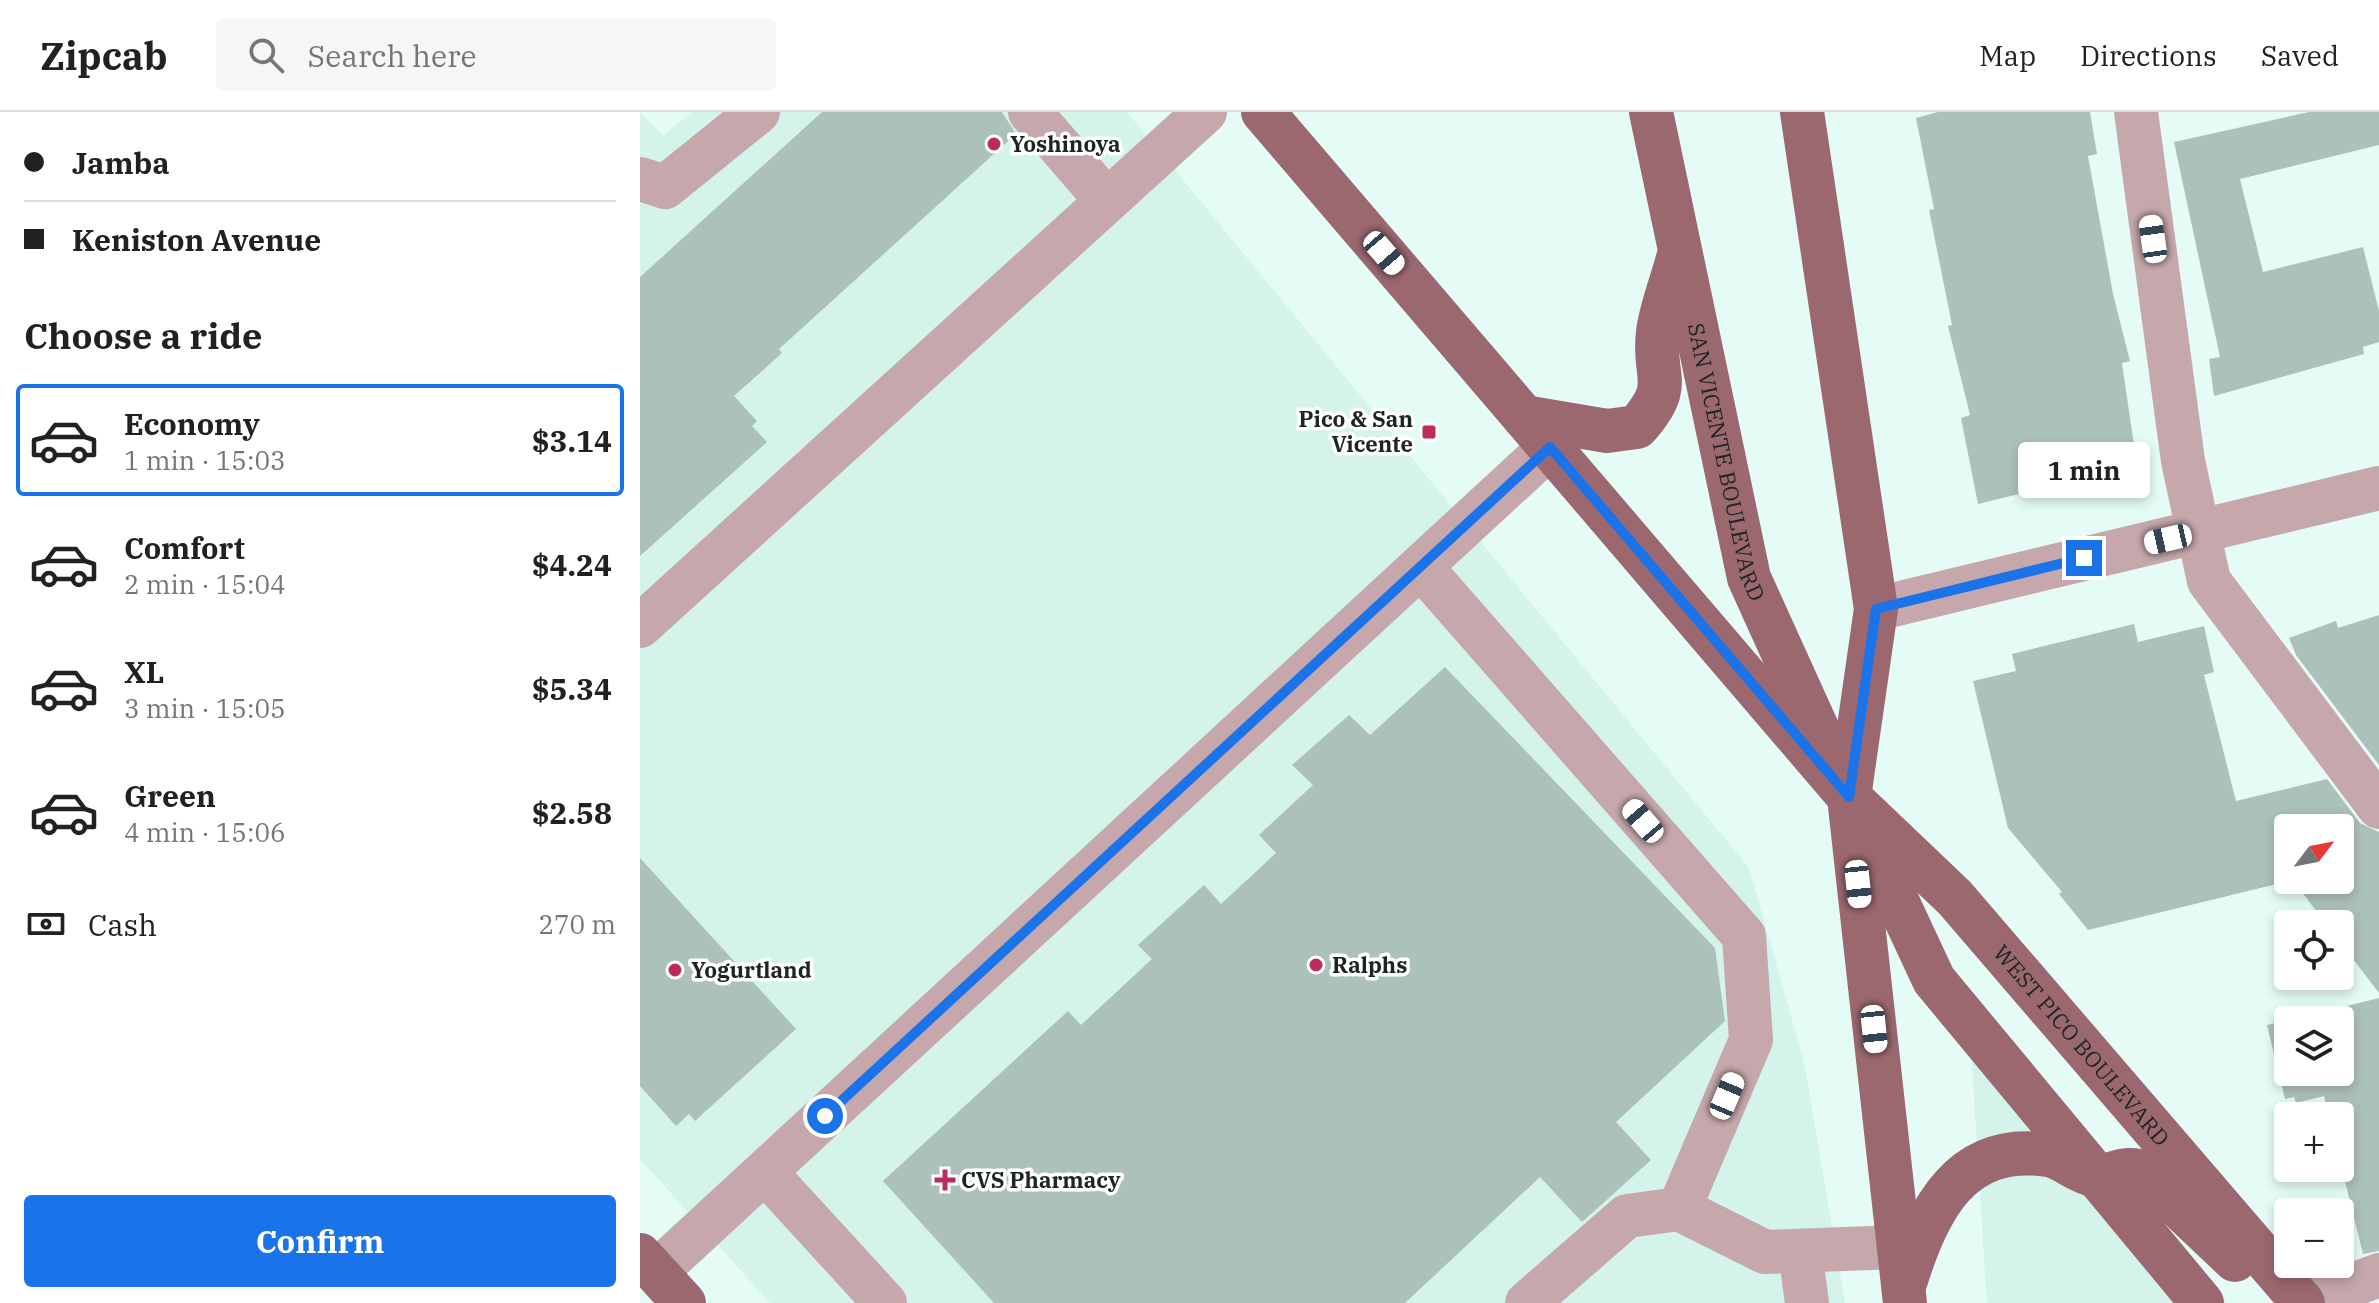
<!DOCTYPE html>
<meta charset="utf-8">
<style>
body{margin:0;font-family:"IBM Plex Serif",serif;background:#f6f6f6;color:#202124;height:100vh;display:flex;flex-direction:column;font-size:30px;white-space:nowrap}
*{box-sizing:border-box;margin:0}
p{font-size:26px;color:#757577}
.icon{flex:none;width:44px;height:44px;fill:none;stroke:currentColor;stroke-width:2;stroke-linecap:round;stroke-linejoin:round}
.map{position:relative;flex:1;overflow:hidden}
.details{display:flex;flex-direction:column;background:#fff;width:640px}
.details>*{flex:none}
.hud{display:grid;align-content:center;height:176px;padding:0 24px;background:#fff}
.needle{width:52px;rotate:58deg}
.buttons{position:absolute;left:1634px;top:702px;display:grid;gap:16px}
.buttons a{display:grid;place-items:center;width:80px;height:80px;border-radius:8px;background:#fff;box-shadow:0 4px 12px #0003;font-size:40px}
.end{position:absolute;width:36px;height:36px;margin:-18px;border:10px solid #1a73e8;background:#fff;box-shadow:0 0 0 4px #fff}
.from{border-radius:50%}
.bubble{position:absolute;height:56px;border-radius:8px;background:#fff;box-shadow:0 4px 12px #0003;font-size:26px;font-weight:700;line-height:56px;text-align:center}
.car{position:absolute;width:24px;height:48px;margin:-24px -12px;border-radius:10px;box-shadow:0 0 6px 2px #0007;background:linear-gradient(#fff 24%,#345 0 40%,#fff 0 76%,#345 0 86%,#fff 0)}
.hud b{display:flex;align-items:center;gap:28px;height:76px;font-size:30px}
.hud b+b{border-top:2px solid #e0e0e0}
.hud i{width:20px;height:20px;background:#202124}
ul{padding:0;list-style:none}
li{display:flex;align-items:center;gap:24px;height:112px;margin:0 16px 12px;padding:0 8px;border:4px solid transparent;border-radius:8px}
li div{flex:1}
li b{display:block;font-size:30px}
li em{font-style:normal;font-weight:700}
li.current{border-color:#1a73e8}
li>.icon{width:72px;height:72px;stroke-width:1.5}
h2{padding:0 24px;font-size:36px;line-height:96px}
.pay{display:flex;align-items:center;gap:20px;height:88px;padding:0 24px;font-size:30px}
.pay p{margin-inline-start:auto}
.action{display:flex;gap:16px;margin-top:auto;padding:16px 24px}
.action a{flex:1;height:92px;border-radius:8px;background:#1a73e8;color:#fff;font-size:32px;font-weight:700;line-height:92px;text-align:center}
header{display:flex;align-items:center;gap:48px;box-sizing:border-box;height:112px;padding:0 40px;background:#fff;border-bottom:2px solid #e0e0e0}
header strong{font-size:38px}
nav{display:flex;gap:44px;margin-inline-start:auto;font-size:28px}
.search{width:560px;height:72px;background:#f6f6f6;display:flex;align-items:center;gap:20px;box-sizing:border-box;padding:0 28px;border-radius:8px;color:#757577;font-size:30px}
main{display:flex;flex:1;min-height:0}
.map>svg:first-child{display:block}
.built{fill:#d3f3eb}
.building{fill:#acc1bc;fill-rule:evenodd}
.lines{fill:none;stroke-linecap:round;stroke-linejoin:round}
.minor{stroke:#c6a8ac;stroke-width:44}
.major{stroke:#9b6870;stroke-width:44}
.route{stroke:#1a73e8;stroke-width:10}
.poi-dot{fill:#bc2c56;stroke:#fff;stroke-width:3}
.labels{text-anchor:middle;stroke-width:7;stroke-linejoin:round;paint-order:stroke}
.poi-label{font-size:22px;font-weight:bold;fill:#1d2523;stroke:#fff;text-anchor:start}
.street-label{font-size:22px;fill:#1d2523;stroke:#fff}
</style>
<header>
<strong>Zipcab</strong>
<div class="search"><svg class="icon" aria-label="search" viewBox="0 0 24 24"><circle cx="10" cy="10" r="6"/><path d="M15 15l6 6"/></svg>Search here</div>
<nav><a>Map</a><a>Directions</a><a>Saved</a></nav>
</header>
<main>
<section class="details">
<div class="hud">
<b><i class="from"></i>Jamba</b>
<b><i></i>Keniston Avenue</b>
</div>
<h2>Choose a ride</h2>
<ul>
<li class="current"><svg class="icon" aria-label="car" viewBox="0 0 24 24"><path d="M5 17H2v-5l4-1 3-4h7l3 4 3 1v5h-3M9 17h6M6 11h13"/><circle cx="7" cy="17" r="2"/><circle cx="17" cy="17" r="2"/></svg><div><b>Economy</b><p>1 min · 15:03</p></div><em>$3.14</em></li>
<li><svg class="icon" aria-label="car" viewBox="0 0 24 24"><path d="M5 17H2v-5l4-1 3-4h7l3 4 3 1v5h-3M9 17h6M6 11h13"/><circle cx="7" cy="17" r="2"/><circle cx="17" cy="17" r="2"/></svg><div><b>Comfort</b><p>2 min · 15:04</p></div><em>$4.24</em></li>
<li><svg class="icon" aria-label="car" viewBox="0 0 24 24"><path d="M5 17H2v-5l4-1 3-4h7l3 4 3 1v5h-3M9 17h6M6 11h13"/><circle cx="7" cy="17" r="2"/><circle cx="17" cy="17" r="2"/></svg><div><b>XL</b><p>3 min · 15:05</p></div><em>$5.34</em></li>
<li><svg class="icon" aria-label="car" viewBox="0 0 24 24"><path d="M5 17H2v-5l4-1 3-4h7l3 4 3 1v5h-3M9 17h6M6 11h13"/><circle cx="7" cy="17" r="2"/><circle cx="17" cy="17" r="2"/></svg><div><b>Green</b><p>4 min · 15:06</p></div><em>$2.58</em></li>
</ul>
<div class="pay"><svg class="icon" aria-label="cash" viewBox="0 0 24 24"><path d="M3 7h18v10H3z"/><circle cx="12" cy="12" r="2"/></svg>Cash<p>270 m</p></div>
<div class="action"><a>Confirm</a></div>
</section>
<div class="map">
<svg width="1739" height="1191" viewBox="0 0 1739 1191">
<rect width="100%" height="100%" fill="#e5fbf5"/>
<g class="built">
<polygon points="0,0 23,24 52,0 487,0 1109,756 1164,950 1205,1191 130,1191 0,1047"/>
<polygon points="1327,874 1587,1191 1347,1191"/>
</g>
<g class="building">
<polygon points="182,0 362,0 376,22 139,237 142,241 94,284 117,309 112,314 127,330 0,444 0,165"/>
<polygon points="1298,0 1450,0 1457,42 1448,44 1473,182 1490,249 1482,251 1497,354 1465,363 1462,353 1378,373 1379,382 1338,392 1321,306 1330,303 1308,214 1312,213 1289,98 1294,97 1276,6"/>
<polygon points="1669,0 1739,0 1739,33 1600,67 1623,160 1723,135 1739,199 1739,230 1723,235 1724,242 1574,284 1569,247 1580,245 1534,30"/>
<polygon points="1739,503 1739,653 1656,543 1649,526 1696,509 1698,516"/>
<path d="M1494 512 1498 530 1564 514 1574 560 1564 563 1596 689 1687 667 1720 711 1739 720V881L1700 830V812H1686L1653 768 1448 818 1419 782 1422 780 1368 716 1333 569 1376 559 1372 542ZM1648 716H1700V768H1648Z"/>
<polygon points="805,555 1075,836 1085,909 976,1010 1011,1048 942,1110 900,1065 765,1191 354,1191 243,1069 428,899 441,913 512,847 498,833 564,773 581,792 636,741 619,723 673,673 652,653 709,603 730,623"/>
<polygon points="0,746 156,917 55,1009 49,1002 36,1014 0,974"/>
<polygon points="1739,886 1739,1139 1723,1142 1700,1049 1700,1004 1689,1004 1684,984 1656,991 1654,985 1645,987 1627,913 1648,908 1648,960 1700,960 1700,908 1650,908"/>
</g>
<g class="lines">
<g class="minor">
<polyline points="390,0 467,89"/>
<polyline points="1496,0 1543,349 1569,469 1739,695"/>
<polyline points="0,67 25,75 118,0"/>
<polyline points="781,455 1104,824 1111,928 1039,1097"/>
<polyline points="1236,497 1739,376"/>
<polyline points="0,514 565,0"/>
<polyline points="125,1060 245,1191"/>
<polyline points="1160,1139 1167,1191"/>
<polyline points="16,1160 910,335"/>
<polyline points="887,1191 987,1104 1039,1097 1125,1140 1258,1135"/>
<polyline points="1665,1191 1739,1163"/>
</g>
<g class="major">
<path id="s1" d="M623 0 1209 685 1315 786 1663 1191"/>
<path id="s2" d="M1011 0 1109 466 1187 638"/>
<polyline points="1162,0 1236,497 1209,685 1265,1191"/>
<path d="M884 305 967 319 997 315C1036 271 1012 267 1018 220 1021 196 1032 170 1038 146"/>
<polyline points="1218,705 1294,868 1562,1191"/>
<polyline points="0,1143 44,1191"/>
<path d="M1266 1168C1288 1097 1321 1030 1408 1043 1424 1046 1438 1060 1454 1063 1470 1066 1485 1053 1502 1060L1595 1148"/>
</g>
</g>
<g class="lines">
<polyline class="route" points="185,1004 910,335 1209,685 1236,497 1444,446"/>
</g>
<g class="poi-dot">
<circle cx="354" cy="32" r="8"/>
<rect x="781" y="312" width="16" height="16" rx="4"/>
<circle cx="676" cy="853" r="8"/>
<circle cx="35" cy="858" r="8"/>
<path d="M301 1056h8v8h8v8h-8v8h-8v-8h-8v-8h8z"/>
</g>
<g class="labels">
<g class="poi-label">
<text x="370" y="40">Yoshinoya</text>
<text x="773" y="315" text-anchor="end">Pico &amp; San<tspan x="773" dy="25">Vicente</tspan></text>
<text x="692" y="861">Ralphs</text>
<text x="51" y="866">Yogurtland</text>
<text x="321" y="1076">CVS Pharmacy</text>
</g>
<g class="street-label">
<text dy="8" stroke="none"><textPath href="#s2" startOffset="358">SAN VICENTE BOULEVARD</textPath></text>
<text dy="8" stroke="none"><textPath href="#s1" startOffset="1242">WEST PICO BOULEVARD</textPath></text>
</g>
</g>
</svg>
<div class="buttons">
<a><svg class="needle" viewBox="-14 -14 28 28"><path d="M0-13l5 13h-10z" fill="#e53935"/><path d="M0 13l5-13h-10z" fill="#757577"/></svg></a>
<a><svg class="icon" aria-label="locate" viewBox="0 0 24 24"><circle cx="12" cy="12" r="6"/><path d="M12 2v4M12 18v4M2 12h4M18 12h4"/></svg></a>
<a><svg class="icon" aria-label="layers" viewBox="0 0 24 24"><path d="M12 4l9 5-9 5-9-5zM3 14l9 5 9-5"/></svg></a>
<a>+</a>
<a>−</a>
</div>
<i class="end from" style="left:185px;top:1004px"></i>
<i class="end" style="left:1444px;top:446px"></i>
<div class="bubble" style="left:1378px;top:330px;width:132px">1 min</div>
<i class="car" style="left:1513px;top:127px;rotate:352deg"></i>
<i class="car" style="left:744px;top:141px;rotate:139deg"></i>
<i class="car" style="left:1528px;top:427px;rotate:257deg"></i>
<i class="car" style="left:1003px;top:709px;rotate:319deg"></i>
<i class="car" style="left:1218px;top:772px;rotate:174deg"></i>
<i class="car" style="left:1234px;top:917px;rotate:174deg"></i>
<i class="car" style="left:1087px;top:984px;rotate:23deg"></i>
</div>
</main>
